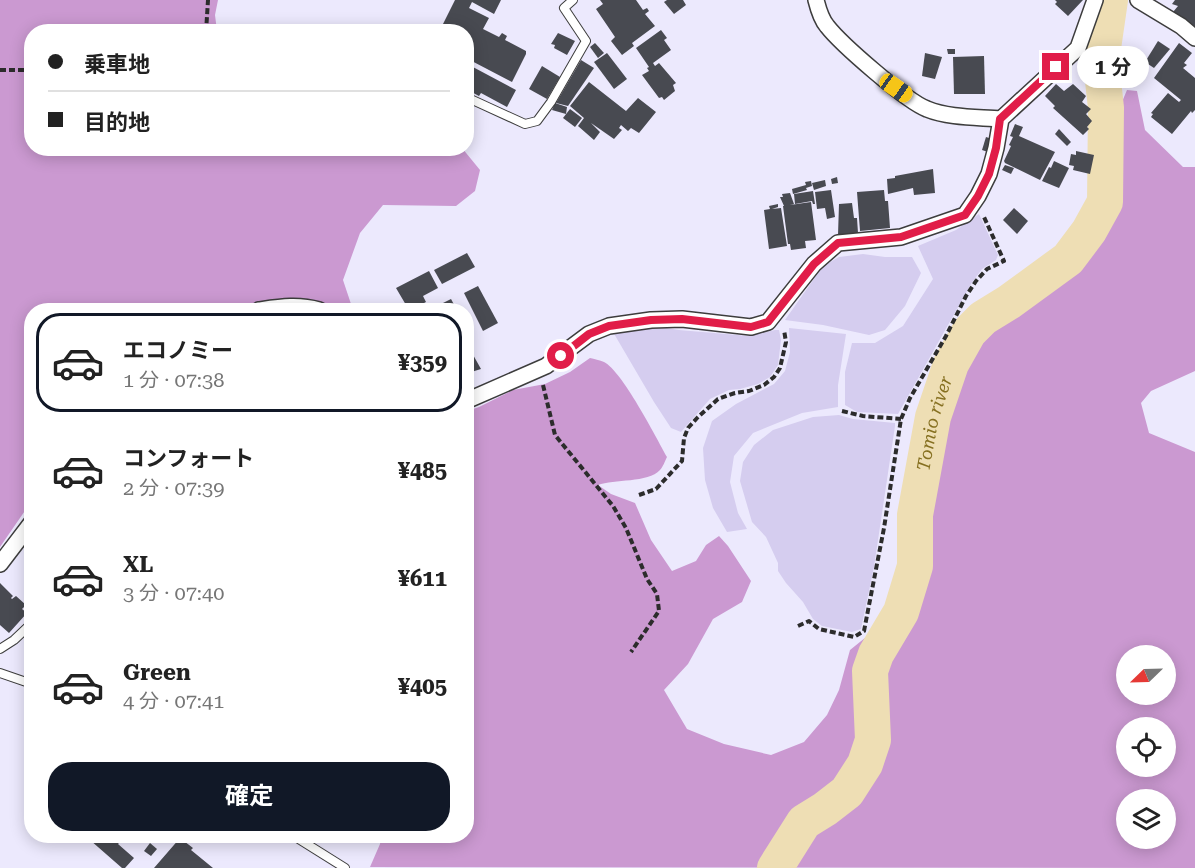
<!DOCTYPE html>
<html lang="ja">
<meta charset="utf-8">
<style>
body{margin:0;font-family:"Roboto Serif","Noto Sans JP",serif;background:#f6f6f6;color:#222;height:100vh;display:flex;flex-direction:column;font-size:22px;white-space:nowrap}
*{box-sizing:border-box;margin:0}
p{font-size:20px;color:#767676}
.icon{flex:none;width:33px;height:33px;fill:none;stroke:currentColor;stroke-width:2;stroke-linecap:round;stroke-linejoin:round}
.map{position:relative;flex:1;overflow:hidden}
.drawer{position:absolute;left:24px;top:303px;width:450px;height:540px;display:flex;flex-direction:column;background:#fff;border-radius:24px;box-shadow:0 3px 15px #0003}
.drawer>*{flex:none}
.top-card{position:absolute;left:24px;top:24px;width:450px;height:132px;border-radius:24px;box-shadow:0 3px 15px #0003;display:grid;align-content:center;height:132px;padding:0 24px;background:#fff}
.needle{width:39px;rotate:247deg}
.controls{position:absolute;left:1116px;top:645px;display:grid;gap:12px}
.controls a{display:grid;place-items:center;width:60px;height:60px;border-radius:50%;background:#fff;box-shadow:0 3px 15px #0003;font-size:30px}
.end{position:absolute;width:27px;height:27px;margin:-14px;border:8px solid #e11d48;background:#fff;box-shadow:0 0 0 3px #fff}
.from{border-radius:50%}
.bubble{position:absolute;height:42px;border-radius:21px;background:#fff;box-shadow:0 3px 15px #0003;font-size:20px;font-weight:700;line-height:42px;text-align:center}
.car{position:absolute;width:18px;height:36px;margin:-18px -9px;border-radius:8px;box-shadow:0 0 4px 2px #0007;background:linear-gradient(#f5c518 24%,#345 0 40%,#f5c518 0 76%,#345 0 86%,#f5c518 0)}
.top-card b{display:flex;align-items:center;gap:21px;height:57px;font-size:22px}
.top-card b+b{border-top:2px solid #e0e0e0}
.top-card i{width:15px;height:15px;background:#222}
ul{padding:10px 0 0;list-style:none}
li{display:flex;align-items:center;gap:18px;height:99px;margin:0 12px 9px;padding:0 12px;border:3px solid transparent;border-radius:24px}
li div{flex:1}
li b{display:block;font-size:22px}
li em{font-style:normal;font-weight:700}
li.active{border-color:#111827}
li>.icon{width:54px;height:54px;stroke-width:1.5}
.cta{display:flex;gap:12px;margin-top:auto;padding:12px 24px}
.cta a{flex:1;height:69px;border-radius:24px;background:#111827;color:#fff;font-size:24px;font-weight:700;line-height:69px;text-align:center}
.map>svg:first-child{display:block}
.farmland{fill:#d5cdef}
.forest{fill:#cb99d1;fill-rule:evenodd}
.lines{fill:none;stroke-linecap:round;stroke-linejoin:round}
.river{stroke:#eedeb4;stroke-width:36}
.building{fill:#484a51}
.service-casing{stroke:#3d3d3d;stroke-width:10}
.minor-casing{stroke:#3d3d3d;stroke-width:18}
.path{stroke:#2c2c2c;stroke-width:4;stroke-dasharray:6 3;stroke-linecap:butt}
.service{stroke:#fff;stroke-width:8}
.minor{stroke:#fff;stroke-width:15}
.route{stroke:#e11d48;stroke-width:8}
.labels{text-anchor:middle;stroke-width:6;stroke-linejoin:round;paint-order:stroke}
.water-label{font-size:18px;font-style:italic;fill:#867021;stroke:#fff}
</style>
<div class="map">
<svg width="1195" height="868" viewBox="0 0 1195 868">
<rect width="100%" height="100%" fill="#ece9fd"/>
<g class="farmland">
<polygon points="979,214 998,255 996,260 982,269 971,284 898,414 857,412 845,405 845,372 852,343 875,343 903,326 933,279 918,246 956,230"/>
<polygon points="863,254 885,257 912,257 921,273 905,306 885,330 869,335 823,325 785,320 823,266 839,257"/>
<polygon points="653,326 679,330 749,336 775,330 779,330 781,340 778,365 770,377 758,384 740,389 729,390 710,399 681,432 671,428 654,402 613,332"/>
<polygon points="789,328 846,334 838,385 838,407 802,413 753,433 734,456 730,482 738,513 747,529 727,532 713,508 705,480 703,448 712,421 736,404 774,384 785,371 790,352"/>
<polygon points="839,415 853,419 895,423 895,426 874,567 861,629 852,632 822,626 813,619 803,602 786,583 778,571 778,563 766,537 752,522 740,481 743,462 754,445 773,430 813,417"/>
</g>
<g class="forest">
<polygon points="0,0 218,0 215,15 217,31 32,32 32,148 462,148 480,170 475,191 456,206 383,205 360,233 343,280 353,310 32,310 31,502 0,547"/>
<path d="M1127 90 1137 91 1145 130 1183 167H1195V371L1151 391 1141 403 1149 433 1195 452V868L370 867 380 844 381 836H466L467 411 479 407 513 390 545 384 570 372 590 358C594 359 600 360 604 362 622 371 656 437 667 457 665 461 663 467 660 470 648 483 614 479 598 485L611 494 635 503 651 540 672 571 696 561 706 545 719 536 728 546 751 581 742 602 713 619 688 664 664 690 687 729 724 744 771 755 804 742 827 715 839 690 850 650 881 625 898 600 919 563 921 506 931 442 959 359 986 330 1026 295 1060 276 1103 231 1121 189 1116 133 1119 109ZM1126 656H1166V694H1126ZM1126 728H1166V766H1126ZM1126 800H1166V838H1126Z"/>
</g>
<g class="lines">
<path class="river" id="s1" d="M775 868 804 822 825 809 847 792 865 764 873 740 870 671 876 654 901 612 915 566V515L933 417 951 364 969 332 983 318 1009 302 1068 259 1089 231 1105 202 1106 108 1101 62 1110 0"/>
</g>
<g class="building">
<polygon points="455,0 501,0 494,14 472,2 469,8 489,18 483,29 499,37 502,33 507,36 505,40 526,51 526,54 512,82 466,58 466,32 453,26 450,32 439,32"/>
<polygon points="600,0 636,0 643,10 647,8 649,11 645,14 655,26 632,43 634,46 622,55 611,41 615,37 596,9 603,4"/>
<polygon points="667,0 683,0 686,5 674,14 664,2"/>
<polygon points="1055,0 1083,0 1068,16 1055,4 1057,2"/>
<polygon points="1175,0 1195,0 1195,27 1173,12 1178,6 1172,4"/>
<polygon points="661,30 667,38 664,40 671,50 653,63 655,66 659,63 676,83 673,85 675,91 664,100 662,97 659,98 642,75 649,71 647,68 649,67 636,48"/>
<polygon points="558,33 575,41 567,55 554,48 555,45 551,44"/>
<polygon points="1158,41 1170,49 1154,68 1145,62"/>
<polygon points="595,43 604,53 598,58 590,47"/>
<polygon points="1179,43 1192,53 1184,63 1187,65 1183,68 1195,78 1195,110 1192,113 1191,111 1172,134 1151,117 1153,114 1151,113 1168,93 1179,102 1181,100 1154,78"/>
<polygon points="947,49 955,49 955,54 948,54"/>
<polygon points="607,53 627,79 614,89 594,62"/>
<polygon points="925,53 942,57 935,79 922,76"/>
<polygon points="984,56 985,94 954,94 953,57"/>
<polygon points="581,60 594,68 568,106 556,103"/>
<polygon points="471,66 516,90 507,107 481,93 479,96 466,89 466,75"/>
<polygon points="542,66 560,77 547,99 529,89"/>
<polygon points="589,82 626,111 638,98 656,112 639,133 631,128 628,131 621,125 619,128 622,130 614,139 591,123 600,132 594,140 578,126 584,118 570,106"/>
<polygon points="1056,84 1064,91 1073,84 1086,96 1082,102 1091,109 1086,114 1092,121 1087,127 1089,129 1083,135 1053,108 1055,106 1045,96"/>
<polygon points="555,103 567,107 566,114 552,110"/>
<polygon points="570,109 582,118 575,127 563,118"/>
<polygon points="1015,124 1023,127 1019,136 1055,152 1040,180 1005,163 1004,161 1011,146 1009,145 1013,137 1010,136"/>
<polygon points="1059,129 1071,142 1067,146 1055,134"/>
<polygon points="986,137 992,139 988,152 982,150"/>
<polygon points="1076,151 1094,155 1090,174 1073,170 1074,166 1069,165 1071,154 1076,155"/>
<polygon points="1054,161 1069,168 1059,188 1042,181 1049,167 1051,168"/>
<polygon points="1005,165 1014,168 1011,174 1002,170"/>
<polygon points="933,169 935,193 914,195 913,188 888,194 887,179 895,178 895,176"/>
<polygon points="837,177 838,183 832,184 831,179"/>
<polygon points="825,180 826,186 814,190 812,183"/>
<polygon points="811,181 812,186 806,188 807,190 793,194 792,189 806,185 805,182"/>
<polygon points="831,190 835,217 827,219 825,208 817,209 815,192"/>
<polygon points="884,190 885,201 888,201 890,228 860,231 857,192"/>
<polygon points="813,191 815,204 813,204 812,201 795,204 794,194"/>
<polygon points="790,193 794,204 790,205 811,202 816,240 805,241 806,248 791,250 790,244 788,244 783,206 784,206 780,197 783,197 782,194"/>
<polygon points="852,203 854,218 857,218 858,233 838,235 839,204"/>
<polygon points="778,204 778,207 772,209 781,208 787,246 769,249 764,210 770,209 769,206"/>
<polygon points="1014,208 1028,221 1017,234 1003,220"/>
<polygon points="467,253 475,267 442,284 434,270"/>
<polygon points="429,271 438,288 423,296 426,302 412,309 409,303 406,305 396,288"/>
<polygon points="478,286 498,323 483,331 464,293"/>
<polygon points="451,299 457,310 429,310"/>
<polygon points="472,353 481,369 468,373 469,375 466,377 466,356"/>
<polygon points="0,583 13,596 11,598 12,599 16,596 26,605 22,609 27,613 9,633 0,625"/>
<polygon points="94,836 125,836 118,844 134,858 125,868 122,868 90,840"/>
<polygon points="180,838 193,848 191,850 213,868 154,868"/>
<polygon points="150,843 157,849 151,856 144,851"/>
</g>
<g class="lines">
<g class="service-casing">
<g id="service">
<polyline points="466,97 525,124 537,121 551,102 586,41 564,8 573,0"/>
<polyline points="0,649 14,640 32,623"/>
<polyline points="0,673 32,684"/>
<polyline points="294,836 345,868"/>
</g>
</g>
<g class="minor-casing">
<g id="minor">
<path d="M816 0C818 8 821 19 827 26 841 44 906 101 927 109 949 118 977 117 1001 119"/>
<polyline points="1138,0 1181,26 1195,38"/>
<path d="M259 310C280 307 298 304 319 310"/>
<polyline points="466,401 546,366 589,334 609,326 651,320 682,319 751,327 768,322 814,264 838,243 901,237 965,215 978,196 989,174 996,148 1001,119 1078,48 1095,0"/>
<polyline points="0,564 32,522"/>
</g>
</g>
<g class="path">
<polyline points="206,32 208,0"/>
<polyline points="338,32 356,29 362,32"/>
<polyline points="0,70 32,70"/>
<polyline points="543,385 555,435 613,506 626,528 647,579 657,594 659,611 631,652"/>
<polyline points="842,411 863,416 901,419"/>
<polyline points="639,495 656,489 682,461 684,438 688,428 698,417 718,399 735,393 749,391 764,385 774,377 780,368 786,342 784,330"/>
<polyline points="798,626 809,621 819,629 854,637 864,631 884,528 901,419 910,398 946,336 966,296 976,281 987,269 1004,261 984,217"/>
</g>
<use href="#service" class="service"/>
<use href="#minor" class="minor"/>
</g>
<g class="lines">
<polyline class="route" points="561,356 589,334 609,326 651,320 682,319 751,327 768,322 814,264 838,243 901,237 965,215 978,196 989,174 996,148 1000,119 1056,67"/>
</g>
<g class="labels">
<g class="water-label">
<text dy="6" stroke="none"><textPath href="#s1" startOffset="494">Tomio river</textPath></text>
</g>
</g>
</svg>
<div class="controls">
<a><svg class="needle" viewBox="-14 -14 28 28"><path d="M0-13l5 13h-10z" fill="#e53935"/><path d="M0 13l5-13h-10z" fill="#767676"/></svg></a>
<a><svg class="icon" aria-label="locate" viewBox="0 0 24 24"><circle cx="12" cy="12" r="6"/><path d="M12 2v4M12 18v4M2 12h4M18 12h4"/></svg></a>
<a><svg class="icon" aria-label="layers" viewBox="0 0 24 24"><path d="M12 4l9 5-9 5-9-5zM3 14l9 5 9-5"/></svg></a>
</div>
<i class="end from" style="left:561px;top:356px"></i>
<i class="end" style="left:1056px;top:67px"></i>
<div class="bubble" style="left:1077px;top:46px;width:72px">1 分</div>
<i class="car" style="left:896px;top:88px;rotate:125deg"></i>
<div class="top-card">
<b><i class="from"></i>乗車地</b>
<b><i></i>目的地</b>
</div>
<section class="drawer">
<ul>
<li class="active"><svg class="icon" aria-label="car" viewBox="0 0 24 24"><path d="M5 17H2v-5l4-1 3-4h7l3 4 3 1v5h-3M9 17h6M6 11h13"/><circle cx="7" cy="17" r="2"/><circle cx="17" cy="17" r="2"/></svg><div><b>エコノミー</b><p>1 分 · 07:38</p></div><em>¥359</em></li>
<li><svg class="icon" aria-label="car" viewBox="0 0 24 24"><path d="M5 17H2v-5l4-1 3-4h7l3 4 3 1v5h-3M9 17h6M6 11h13"/><circle cx="7" cy="17" r="2"/><circle cx="17" cy="17" r="2"/></svg><div><b>コンフォート</b><p>2 分 · 07:39</p></div><em>¥485</em></li>
<li><svg class="icon" aria-label="car" viewBox="0 0 24 24"><path d="M5 17H2v-5l4-1 3-4h7l3 4 3 1v5h-3M9 17h6M6 11h13"/><circle cx="7" cy="17" r="2"/><circle cx="17" cy="17" r="2"/></svg><div><b>XL</b><p>3 分 · 07:40</p></div><em>¥611</em></li>
<li><svg class="icon" aria-label="car" viewBox="0 0 24 24"><path d="M5 17H2v-5l4-1 3-4h7l3 4 3 1v5h-3M9 17h6M6 11h13"/><circle cx="7" cy="17" r="2"/><circle cx="17" cy="17" r="2"/></svg><div><b>Green</b><p>4 分 · 07:41</p></div><em>¥405</em></li>
</ul>
<div class="cta"><a>確定</a></div>
</section>
</div>
